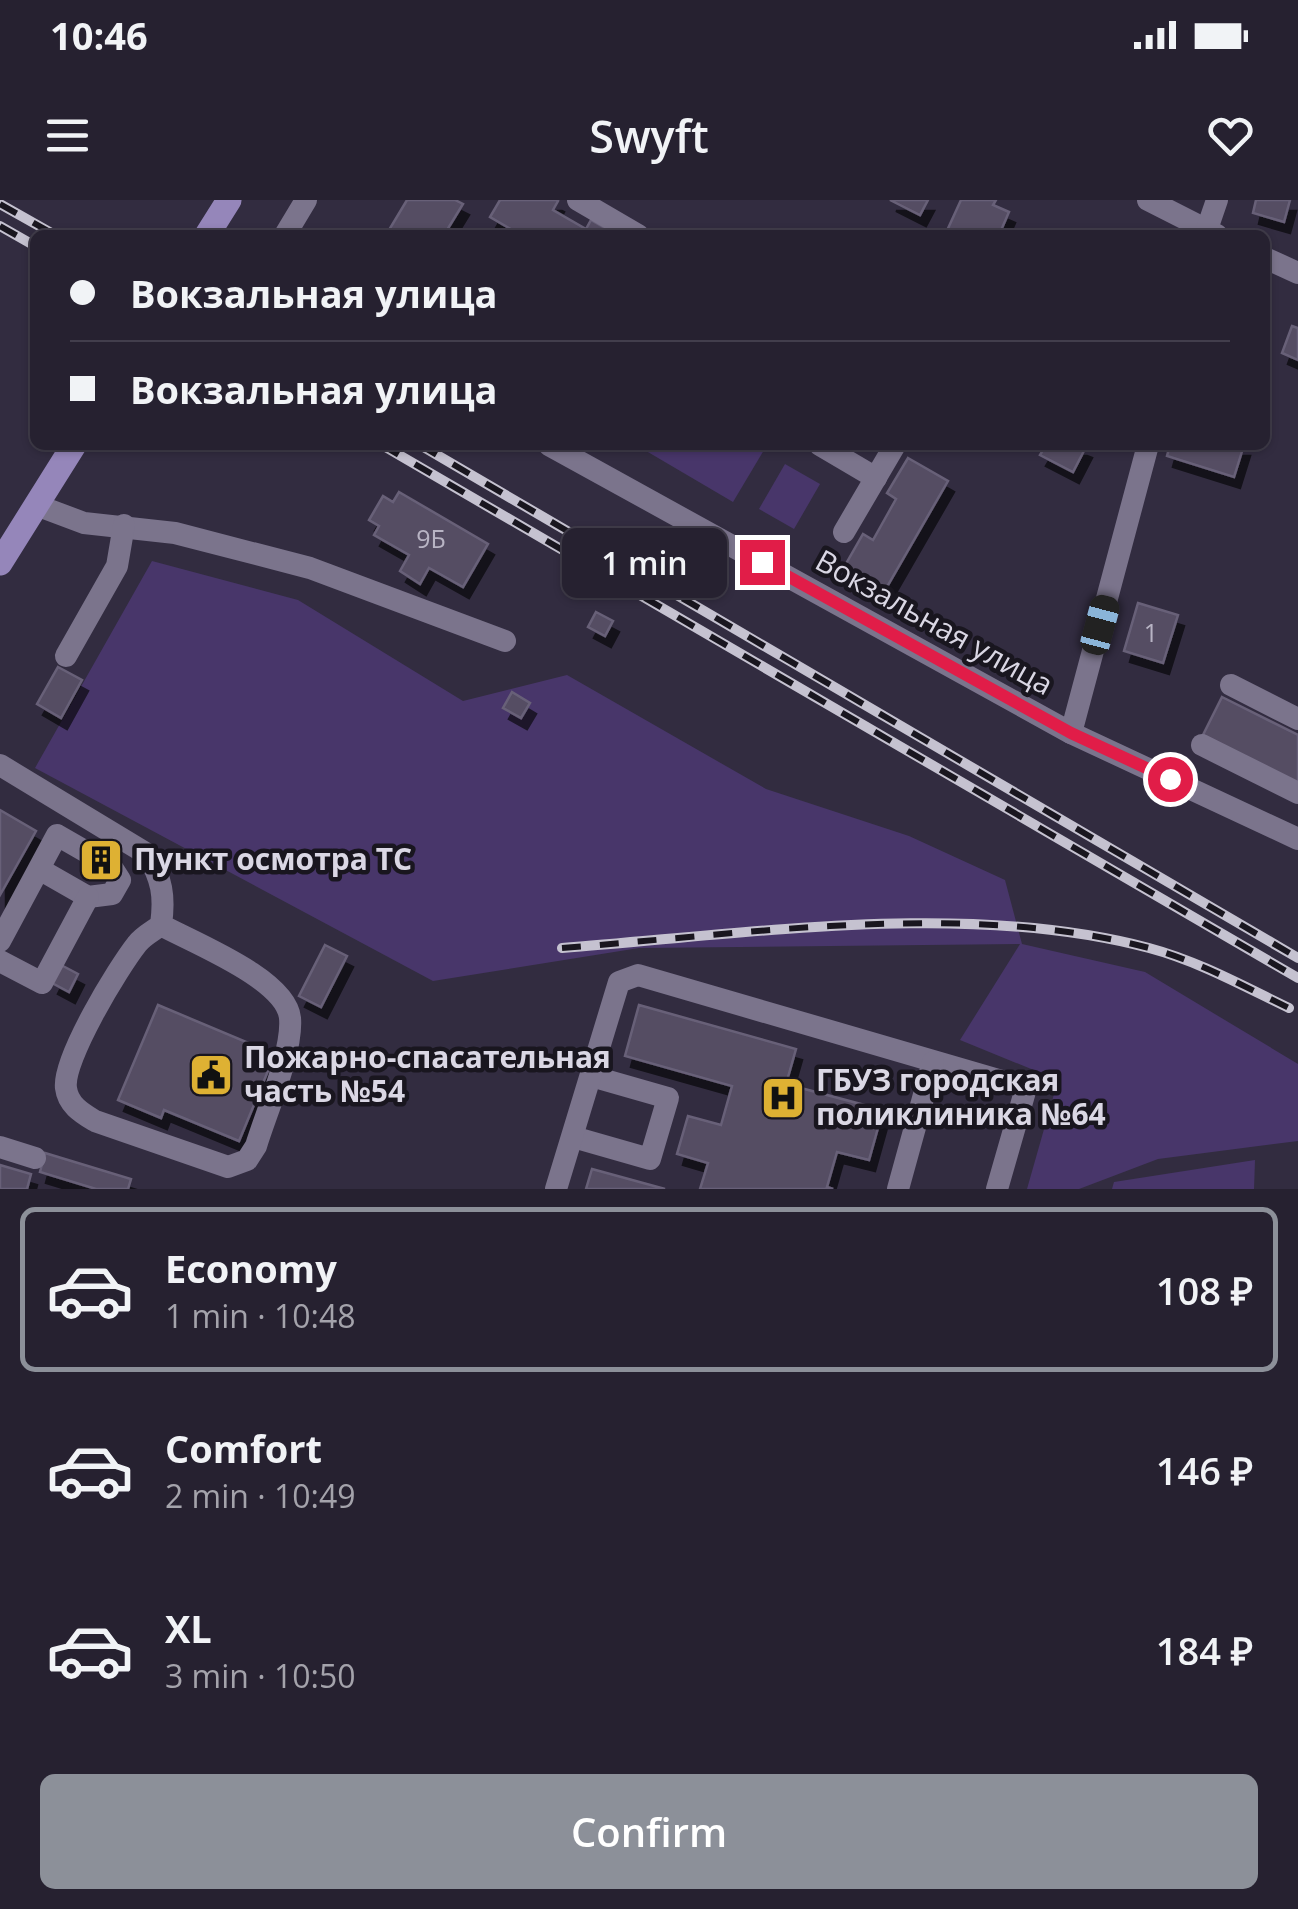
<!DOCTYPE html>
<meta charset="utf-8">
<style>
body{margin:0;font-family:"Open Sans",sans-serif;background:#322e3c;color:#f1f3f6;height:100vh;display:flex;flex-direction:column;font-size:38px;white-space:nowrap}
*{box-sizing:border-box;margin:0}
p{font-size:32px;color:#a4a3ab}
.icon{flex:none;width:55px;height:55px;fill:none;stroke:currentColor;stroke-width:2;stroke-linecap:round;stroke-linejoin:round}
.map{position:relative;height:989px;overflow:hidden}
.details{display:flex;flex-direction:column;background:#262130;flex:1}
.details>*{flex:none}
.top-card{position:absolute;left:30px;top:30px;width:1240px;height:220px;border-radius:15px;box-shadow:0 2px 8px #0004,0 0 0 2px #423e4c;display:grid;align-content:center;height:220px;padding:0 40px;background:#262130}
.end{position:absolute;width:45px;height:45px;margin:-22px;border:12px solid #e11d48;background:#fff;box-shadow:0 0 0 5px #fff}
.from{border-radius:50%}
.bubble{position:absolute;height:70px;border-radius:15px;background:#262130;box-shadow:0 2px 8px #0004,0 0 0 2px #423e4c;font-size:32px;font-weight:600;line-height:70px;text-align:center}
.car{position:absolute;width:30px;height:60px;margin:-30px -15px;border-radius:12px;box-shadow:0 0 8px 2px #0007;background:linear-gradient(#222 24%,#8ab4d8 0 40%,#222 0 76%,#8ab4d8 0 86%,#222 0)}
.top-card b{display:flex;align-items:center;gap:35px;height:95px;font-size:38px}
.top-card b+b{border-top:2px solid #423e4c}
.top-card i{width:25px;height:25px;background:#f1f3f6}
ul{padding:18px 0 0;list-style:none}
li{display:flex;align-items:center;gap:30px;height:165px;margin:0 20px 15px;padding:0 20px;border:5px solid transparent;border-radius:15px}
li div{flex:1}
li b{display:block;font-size:38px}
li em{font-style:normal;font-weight:600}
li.active{border-color:#8c9099}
li>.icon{width:90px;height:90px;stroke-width:1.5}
.button{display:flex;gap:20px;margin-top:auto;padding:20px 40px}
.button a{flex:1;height:115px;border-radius:15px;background:#8c9099;color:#fff;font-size:40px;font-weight:600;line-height:115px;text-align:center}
.status{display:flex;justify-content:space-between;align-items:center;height:70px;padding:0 50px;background:#262130;direction:ltr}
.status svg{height:28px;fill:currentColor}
header{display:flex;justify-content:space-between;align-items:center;height:130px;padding:0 40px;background:#262130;font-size:45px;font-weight:600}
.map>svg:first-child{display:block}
.green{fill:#48366a}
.building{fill:#544d64;stroke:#686178;stroke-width:2.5;filter:url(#shadow)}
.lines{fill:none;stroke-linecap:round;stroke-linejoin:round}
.minor{stroke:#7b748c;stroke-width:22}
.major{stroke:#9586ba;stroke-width:25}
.rail-casing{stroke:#c5c2d0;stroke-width:10}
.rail{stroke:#19161f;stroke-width:6;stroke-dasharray:19;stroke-linecap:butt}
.route{stroke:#e11d48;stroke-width:12}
.labels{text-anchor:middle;stroke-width:9;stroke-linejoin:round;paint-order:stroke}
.number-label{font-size:25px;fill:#b8b4c4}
.street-label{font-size:30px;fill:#dad7e4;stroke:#19161f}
.poi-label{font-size:30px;font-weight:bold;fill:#dad7e4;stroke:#19161f;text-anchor:start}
</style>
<div class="status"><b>10:46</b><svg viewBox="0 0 49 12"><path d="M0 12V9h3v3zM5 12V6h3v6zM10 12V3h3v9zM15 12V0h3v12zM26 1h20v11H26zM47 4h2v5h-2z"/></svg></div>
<header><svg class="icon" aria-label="menu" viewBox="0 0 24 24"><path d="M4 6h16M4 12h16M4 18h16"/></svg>Swyft<svg class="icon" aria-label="heart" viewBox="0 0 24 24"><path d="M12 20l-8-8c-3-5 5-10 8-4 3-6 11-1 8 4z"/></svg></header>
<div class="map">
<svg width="1298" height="989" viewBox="0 0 1298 989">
<defs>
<filter id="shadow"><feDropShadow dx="6" dy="11" stdDeviation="0" flood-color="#0009"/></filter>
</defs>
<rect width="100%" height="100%" fill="#322c40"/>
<g class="green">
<polygon points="636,245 767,245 733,302"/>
<polygon points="785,264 820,284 794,329 759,309"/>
<polygon points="152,361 298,400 463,501 567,475 766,589 909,636 1005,680 1022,744 1145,772 1298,864 1298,941 1158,959 1079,989 1027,989 1058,880 960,840 1020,744 639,748 433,781 35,568"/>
<polygon points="1255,960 1254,989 1112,989 1114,982"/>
</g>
<g class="building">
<polygon points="407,0 455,0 463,4 444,35 386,35"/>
<polygon points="500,0 556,0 558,1 553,10 586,29 591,20 617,35 521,35 490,17"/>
<polygon points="890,0 928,0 920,15"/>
<polygon points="961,0 996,0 993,5 1009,12 999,35 945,35"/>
<polygon points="1256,0 1290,0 1284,22 1253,13"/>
<polygon points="1292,126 1298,128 1298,160 1282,153"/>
<polygon points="1046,245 1081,245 1086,247 1073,272 1040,255"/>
<polygon points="1170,245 1244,245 1234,277 1167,256"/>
<polygon points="908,258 948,281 884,392 843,369 863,334 873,340 896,299 887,293"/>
<polygon points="399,292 488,344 463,387 429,368 420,384 400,371 409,355 374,335 379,326 369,320 383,296 393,302"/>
<polygon points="1138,403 1178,415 1163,463 1124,451"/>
<polygon points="596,412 613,421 605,436 588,427"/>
<polygon points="58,467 82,480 61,518 37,504"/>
<polygon points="512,492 530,503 521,518 503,508"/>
<polygon points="1222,497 1298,535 1298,583 1203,535"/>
<polygon points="0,610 36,631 0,695"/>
<polygon points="325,745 347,756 321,807 299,796"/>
<polygon points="61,765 78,774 69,792 52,783"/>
<polygon points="158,805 275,854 239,941 164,910 161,918 118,900"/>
<polygon points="639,805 796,849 786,884 883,910 869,960 837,952 827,987 833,989 700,989 708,963 677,954 688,916 721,925 732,886 625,856"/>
<polygon points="45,953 131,979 128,989 96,989 40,972"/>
<polygon points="0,965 31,974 27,989 0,989"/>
<polygon points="592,969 665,989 586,989"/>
</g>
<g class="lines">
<g class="minor">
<polyline points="578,0 638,35"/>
<polyline points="1148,0 1217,35"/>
<polyline points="285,35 306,0"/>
<polyline points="1205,35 1217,0"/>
<polyline points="1265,58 1298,73"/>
<polyline points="549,245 1071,533 1298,639"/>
<polyline points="820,245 876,278"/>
<polyline points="36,305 84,323 175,333 310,368 505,441"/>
<polyline points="844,332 895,245"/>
<polyline points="66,456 117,366 124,325"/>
<polyline points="1231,485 1298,519"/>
<polyline points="1071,533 1148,245"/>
<polyline points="1202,545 1298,593"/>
<path d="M0 565 147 654C162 679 165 696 161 725 153 731 143 736 137 744 118 768 62 860 66 888 68 905 82 913 95 921L228 967 247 960 256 946C266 913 293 851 290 818 286 779 194 743 161 725"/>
<polyline points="0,741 57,635 111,666 120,680 112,694 88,697 39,669"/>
<polyline points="0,761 42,783 88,697"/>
<polyline points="573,937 650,959 668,898 591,876"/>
<polyline points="0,947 35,958"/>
<polyline points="556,989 619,782 638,775 1026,888 997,989"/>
<polyline points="898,989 933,862"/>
</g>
<g class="major">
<polyline points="207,35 229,0"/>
<polyline points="0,363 74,245"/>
</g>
<g class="rail-casing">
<g id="rail">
<polyline points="0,4 55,35"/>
<polyline points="0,26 35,46"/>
<polyline points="382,245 1298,778"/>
<polyline points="420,245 1298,758"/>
<path d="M562 748C747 734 968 700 1149 748 1198 761 1243 786 1289 808"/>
</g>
</g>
<use href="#rail" class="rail"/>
</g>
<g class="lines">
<polyline class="route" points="762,362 1071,533 1170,579"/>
</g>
<defs>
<g id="building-square" transform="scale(2.25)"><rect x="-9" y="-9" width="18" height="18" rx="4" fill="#deb133" stroke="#19161f"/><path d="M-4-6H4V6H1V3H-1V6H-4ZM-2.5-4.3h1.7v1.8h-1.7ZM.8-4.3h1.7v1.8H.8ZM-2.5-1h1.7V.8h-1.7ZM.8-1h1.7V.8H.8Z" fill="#111"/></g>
<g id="civic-square" transform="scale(2.25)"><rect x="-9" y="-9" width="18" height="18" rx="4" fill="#deb133" stroke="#19161f"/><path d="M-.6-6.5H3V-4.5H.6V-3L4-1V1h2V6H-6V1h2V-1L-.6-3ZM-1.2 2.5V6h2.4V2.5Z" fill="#111"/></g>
<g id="hospital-square" transform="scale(2.25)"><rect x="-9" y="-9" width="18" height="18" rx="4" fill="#deb133" stroke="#19161f"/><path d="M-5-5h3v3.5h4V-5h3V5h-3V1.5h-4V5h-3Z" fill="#111"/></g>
</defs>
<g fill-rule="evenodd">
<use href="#building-square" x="101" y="660"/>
<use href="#civic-square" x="211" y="875"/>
<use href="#hospital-square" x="783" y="898"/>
</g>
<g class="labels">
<g class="number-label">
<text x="431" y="348">9Б</text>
<text x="1151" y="442">1</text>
</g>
<g class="street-label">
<text transform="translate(934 423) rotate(29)" y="10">Вокзальная улица</text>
</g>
<g class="poi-label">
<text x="134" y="670">Пункт осмотра ТС</text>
<text x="244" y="868">Пожарно-спасательная<tspan x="244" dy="34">часть №54</tspan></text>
<text x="816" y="891">ГБУЗ городская<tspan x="816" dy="34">поликлиника №64</tspan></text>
</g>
</g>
</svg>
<i class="end from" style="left:1170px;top:579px"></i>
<i class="end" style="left:762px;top:362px"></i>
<div class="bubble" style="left:562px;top:328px;width:165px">1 min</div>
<i class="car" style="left:1100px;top:425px;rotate:15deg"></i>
<div class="top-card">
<b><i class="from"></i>Вокзальная улица</b>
<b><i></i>Вокзальная улица</b>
</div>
</div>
<section class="details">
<ul>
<li class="active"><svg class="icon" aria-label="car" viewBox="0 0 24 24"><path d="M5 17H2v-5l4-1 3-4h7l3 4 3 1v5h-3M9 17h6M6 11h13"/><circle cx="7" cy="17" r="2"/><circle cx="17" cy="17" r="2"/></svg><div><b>Economy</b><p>1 min · 10:48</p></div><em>108 ₽</em></li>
<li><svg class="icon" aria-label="car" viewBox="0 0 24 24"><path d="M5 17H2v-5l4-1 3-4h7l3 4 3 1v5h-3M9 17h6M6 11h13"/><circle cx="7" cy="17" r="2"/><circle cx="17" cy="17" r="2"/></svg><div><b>Comfort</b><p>2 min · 10:49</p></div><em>146 ₽</em></li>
<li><svg class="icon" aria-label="car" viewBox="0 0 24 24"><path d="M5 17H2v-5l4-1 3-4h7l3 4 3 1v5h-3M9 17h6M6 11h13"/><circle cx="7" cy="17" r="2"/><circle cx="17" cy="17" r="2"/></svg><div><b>XL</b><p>3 min · 10:50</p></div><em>184 ₽</em></li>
</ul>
<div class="button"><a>Confirm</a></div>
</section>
